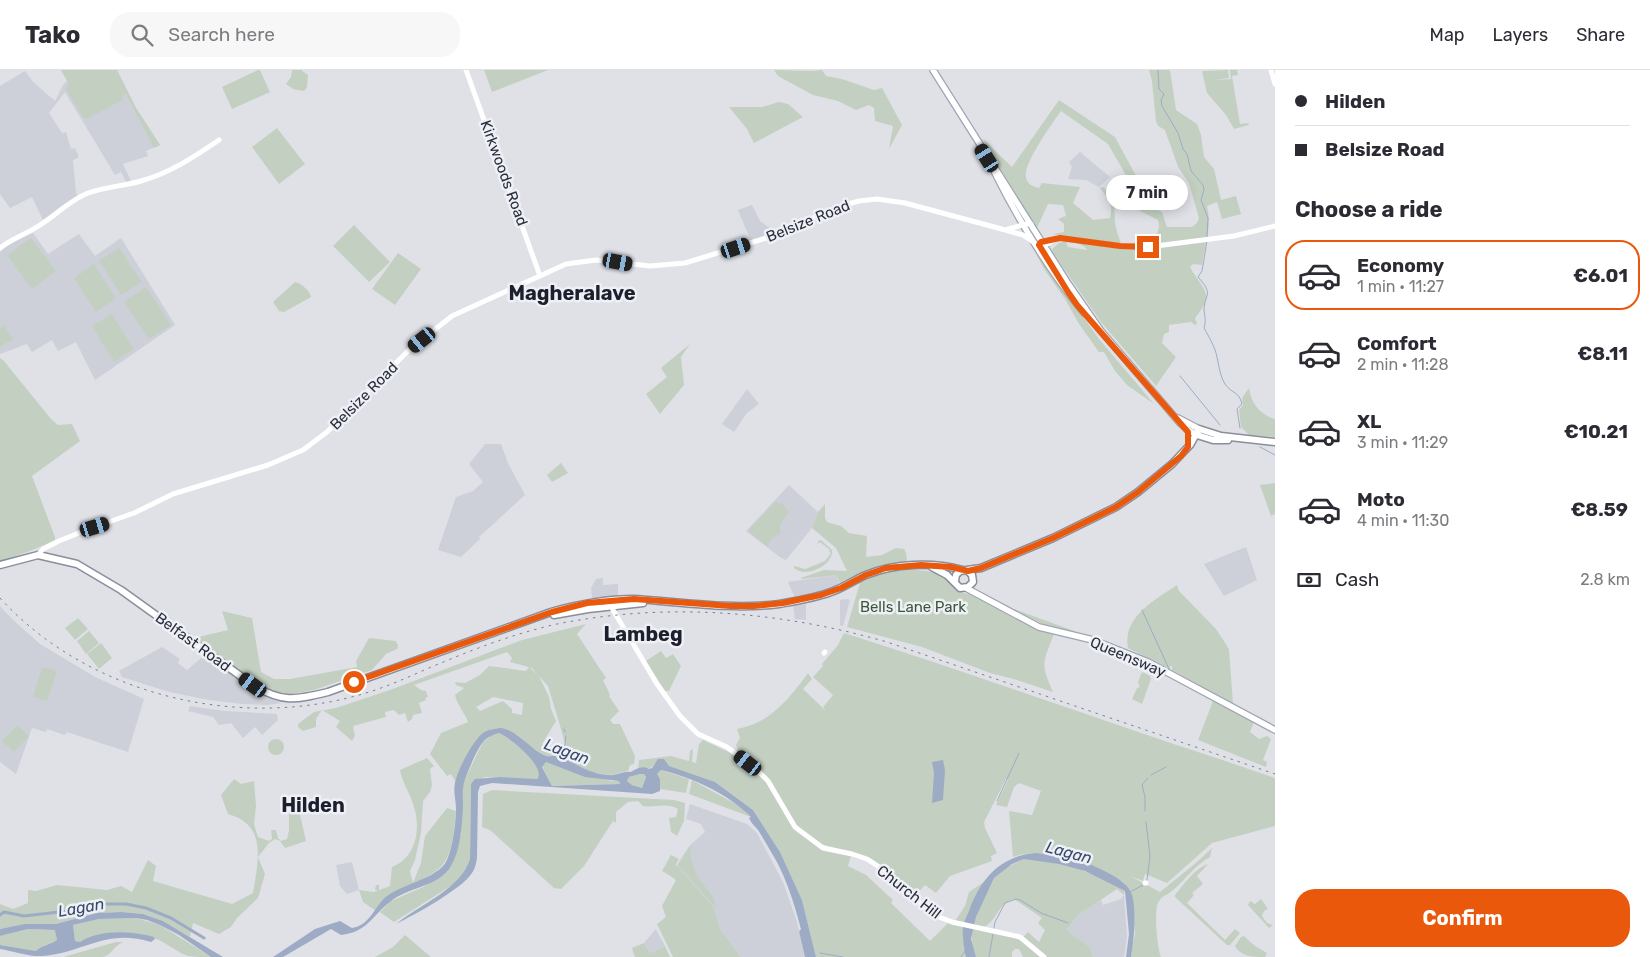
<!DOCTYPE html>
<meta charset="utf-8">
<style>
body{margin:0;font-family:Rubik,sans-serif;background:#f7f7f7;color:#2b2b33;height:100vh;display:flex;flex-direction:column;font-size:19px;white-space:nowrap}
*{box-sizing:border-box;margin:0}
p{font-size:16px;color:#7c7c81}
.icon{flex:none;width:28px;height:28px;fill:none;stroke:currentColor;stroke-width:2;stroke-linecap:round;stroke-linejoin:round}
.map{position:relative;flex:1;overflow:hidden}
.panel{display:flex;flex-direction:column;background:#fff;width:375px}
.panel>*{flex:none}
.guide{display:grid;align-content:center;height:110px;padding:0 20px;background:#fff}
.end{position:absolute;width:22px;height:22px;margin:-11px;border:6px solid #ea580c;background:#fff;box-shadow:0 0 0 2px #fff}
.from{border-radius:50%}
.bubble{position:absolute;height:35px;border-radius:18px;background:#fff;box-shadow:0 2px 12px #0003;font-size:16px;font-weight:700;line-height:35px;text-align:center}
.car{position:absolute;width:15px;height:30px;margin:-15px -8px;border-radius:6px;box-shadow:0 0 4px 1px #0007;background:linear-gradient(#222 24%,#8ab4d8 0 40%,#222 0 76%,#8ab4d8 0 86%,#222 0)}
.guide b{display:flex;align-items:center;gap:18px;height:48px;font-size:19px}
.guide b+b{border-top:1px solid #e1e1e2}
.guide i{width:12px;height:12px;background:#2b2b33}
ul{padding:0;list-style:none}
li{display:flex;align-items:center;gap:15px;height:70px;margin:0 10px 8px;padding:0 10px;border:2px solid transparent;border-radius:20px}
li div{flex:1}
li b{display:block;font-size:19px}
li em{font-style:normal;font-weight:700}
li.on{border-color:#ea580c}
li>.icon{width:45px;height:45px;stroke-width:1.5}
h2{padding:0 20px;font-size:22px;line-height:60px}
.pay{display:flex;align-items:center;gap:12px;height:55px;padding:0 20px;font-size:19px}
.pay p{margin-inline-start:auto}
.cta{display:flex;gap:10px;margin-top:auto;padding:10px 20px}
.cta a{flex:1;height:58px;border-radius:20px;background:#ea580c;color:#fff;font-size:20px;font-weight:700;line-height:58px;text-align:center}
header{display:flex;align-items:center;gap:30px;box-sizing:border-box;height:70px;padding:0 25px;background:#fff;border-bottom:1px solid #e1e1e2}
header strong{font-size:24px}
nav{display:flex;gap:28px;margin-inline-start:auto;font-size:18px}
.search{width:350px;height:45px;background:#f7f7f7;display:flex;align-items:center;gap:12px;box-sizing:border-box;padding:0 18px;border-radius:20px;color:#7c7c81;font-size:19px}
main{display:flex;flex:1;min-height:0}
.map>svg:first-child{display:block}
.built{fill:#cdd0d8}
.green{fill:#c3d0c1;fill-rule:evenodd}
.water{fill:#9dacc4;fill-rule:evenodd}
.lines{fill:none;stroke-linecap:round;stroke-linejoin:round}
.stream{stroke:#9dacc4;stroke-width:1}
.canal{stroke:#9dacc4;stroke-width:3}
.river{stroke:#9dacc4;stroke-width:5.5}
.primary-casing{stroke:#9fa5b1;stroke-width:8}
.highway-casing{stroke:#888e9c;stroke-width:9}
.secondary{stroke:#fff;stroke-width:5}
.primary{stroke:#fff;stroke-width:5.5}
.highway{stroke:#fff;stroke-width:6}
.rail{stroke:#7a808f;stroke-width:1;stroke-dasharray:2.5 5;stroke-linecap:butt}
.route{stroke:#ea580c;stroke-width:6}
.labels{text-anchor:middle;stroke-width:5;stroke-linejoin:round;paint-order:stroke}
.street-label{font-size:15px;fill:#292e3c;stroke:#eef0f5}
.park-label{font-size:15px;fill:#3b5738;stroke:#eef0f5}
.water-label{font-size:16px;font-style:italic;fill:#374a6d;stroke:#eef0f5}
.district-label{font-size:20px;font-weight:bold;fill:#1c202d;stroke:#eef0f5}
</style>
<header>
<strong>Tako</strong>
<div class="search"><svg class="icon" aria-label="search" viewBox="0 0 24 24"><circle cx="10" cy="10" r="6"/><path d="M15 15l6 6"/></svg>Search here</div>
<nav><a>Map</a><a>Layers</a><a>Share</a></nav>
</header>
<main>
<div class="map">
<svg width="1275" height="887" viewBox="0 0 1275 887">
<rect width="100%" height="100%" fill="#dfe1e7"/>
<g class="built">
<polygon points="61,0 117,0 136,38 160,75 146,81 148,86 123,94 131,111 126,112 121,102 115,105 65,22 49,43 62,63 66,62 71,79 75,78 78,85 78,88 73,90 76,123 78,126 43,150 32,127 10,138 0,124 0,16 25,1 33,12 55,31 63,15 67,11"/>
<polygon points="1080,82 1110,107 1099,117 1086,110 1068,109 1072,97 1069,92"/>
<polygon points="752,135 760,151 775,162 751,171 738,140"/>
<polygon points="33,163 48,184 79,164 95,186 121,168 175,255 95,310 76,272 58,281 52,270 32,282 27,274 0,284 0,182 14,169"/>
<polygon points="747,319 759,334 747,343 734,362 722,354"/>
<polygon points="485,374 501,374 508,393 525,425 479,467 480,469 461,487 438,480 456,427 473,421 483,412 469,394"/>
<polygon points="789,415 818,442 812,458 786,490 781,488 746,461"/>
<polygon points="1246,477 1257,510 1224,526 1204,494"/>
<polygon points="837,505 840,516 824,523 796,528 794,526 788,512"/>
<polygon points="603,508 603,515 618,514 618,526 592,528 591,518 596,509"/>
<polygon points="847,529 850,530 843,556 840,555 840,530"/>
<polygon points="807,532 806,534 806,550 795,549 793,535"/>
<polygon points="0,536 13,550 40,574 95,607 144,629 128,682 67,662 65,665 47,659 46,662 32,658 16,704 0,692"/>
<polygon points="162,577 180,589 178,593 187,600 206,584 257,621 282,633 267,635 242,634 209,630 169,622 122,607 119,601"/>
<polygon points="190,636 225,641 277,644 278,650 262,665 255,657 243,668 231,653 219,655 213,647 188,641"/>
<polygon points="690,734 747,754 757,763 783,812 796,849 806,887 741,887 720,859 714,838 677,795 690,775 705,762 701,754 686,749"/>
<polygon points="352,792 359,820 347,824 340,816 336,795"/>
<polygon points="1124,825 1127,867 1124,887 1093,887 1090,877 1067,860 1077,846 1101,830 1103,835 1121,829"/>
<polygon points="656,859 665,876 650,883 644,873"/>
</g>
<g class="green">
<polygon points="61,0 117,0 136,38 160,75 154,78 126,24 122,26 124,29 87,49 83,47 66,19 69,14"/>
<polygon points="258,0 260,0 270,22 232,39 222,17"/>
<polygon points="292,0 301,0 308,5 307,17 304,21 293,19 286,14 291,7"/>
<polygon points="484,0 548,0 492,22"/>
<polygon points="774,0 812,1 822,0 826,6 842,9 874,20 882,18 902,55 889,79 893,56 875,51 874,38 869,35 856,40 838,31 813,25 778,6"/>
<path d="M1149 0H1170L1176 40 1197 54 1201 65 1204 87 1214 99 1221 130 1236 126 1241 144 1222 149 1217 132 1207 136C1212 159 1205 173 1202 195L1193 194 1190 197C1203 221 1216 222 1195 248L1197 254 1195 255 1191 252 1169 255V262L1164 264 1162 273 1176 287 1156 316 1101 252 1053 183 1052 179 1059 173 1066 171 1068 177 1087 180 1085 177 1077 173 1075 169 1053 164 1064 162V154L1058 149 1066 146 1063 135 1048 134 1036 160 983 69 1012 97 1059 30 1115 67 1136 106 1140 126 1143 132 1162 142 1167 157H1192L1197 153 1199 148 1189 113 1178 97 1165 60 1158 56 1156 51 1152 11ZM1061 41 1108 74 1127 107 1132 137 1158 150C1161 159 1157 166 1149 172L1132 173 1127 179 1122 178C1120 169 1115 159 1115 150 1114 132 1117 131 1103 117L1100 118C1109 130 1113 133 1110 148L1093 150 1073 133 1080 117 1042 113 1039 118C1030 116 1025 112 1026 102 1028 88 1052 53 1061 41Z"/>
<polygon points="1228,0 1229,8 1215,10 1231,9 1230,0 1237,0 1238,5 1232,6 1240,54 1248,53 1249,55 1234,59 1226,45 1207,23 1202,1"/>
<polygon points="779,32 788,34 803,47 754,73 747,59 729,37 762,37"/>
<polygon points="277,58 305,94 279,114 252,77"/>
<polygon points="354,155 390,192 369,212 333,176"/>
<polygon points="31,168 56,201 32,219 7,185"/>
<polygon points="1030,172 1099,269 1154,334 1127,315 1115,301 1104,282 1099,282 1079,254 1065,229 1044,199"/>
<polygon points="119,178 142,212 121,225 99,191"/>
<polygon points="398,183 421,199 395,235 372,219"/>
<polygon points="94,194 116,228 96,242 74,208"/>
<path d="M295 212C301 213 310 221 311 227L284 242 279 241 273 232Z"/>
<polygon points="146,217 171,255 149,269 124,232"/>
<polygon points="112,244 134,279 114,292 92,256"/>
<polygon points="4,255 13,269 0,277 0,258"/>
<polygon points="690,274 681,287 684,315 660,344 646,324 667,307 661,298"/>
<path d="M0 288 4 291 51 349 58 355 72 354 80 371 32 406 55 467V470C37 479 19 485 0 491Z"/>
<path d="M1249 318C1251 333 1260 345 1275 349V367L1249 365 1241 357 1239 340 1243 335 1242 328Z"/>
<polygon points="561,393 568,403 552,412 547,405"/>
<polygon points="1275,413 1275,444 1271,446 1260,415"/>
<path d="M776 431 779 434 781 432 789 442 780 454V464C775 466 768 470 768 477L748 461Z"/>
<path d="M825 434V448L827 452 841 456 849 463 867 466 866 487 882 485 896 478 904 479 906 483 907 491C883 494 863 505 841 516L837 505 802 509 801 508 824 500 847 501 836 478 812 458 818 442Z"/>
<path d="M821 470 832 480C834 495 806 509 794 498V496L805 499 825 491 831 483 829 482 830 480 820 472 818 474V471Z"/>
<path d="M907 499 934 502 948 511 957 521 971 525 1030 556 1054 564C1043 593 1040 593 1053 622L1017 610 990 603 922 577 847 557 860 513 885 502Z"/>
<path d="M1177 515 1179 521 1216 559 1229 579 1233 634 1172 600V596H1170V599L1167 598 1128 578C1122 547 1155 530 1177 515Z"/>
<polygon points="1014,539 1077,562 1043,554 1015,541"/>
<polygon points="222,541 252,548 261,602 274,609 290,609 357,597 356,591 369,568 396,571 398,576 397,579 386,584 372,600 314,620 286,625 278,625 261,616 194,568 228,560"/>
<polygon points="78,548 88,559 75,570 65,558"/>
<path d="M586 554 577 564 606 608 603 610 610 625 609 626 619 641 610 650 613 654H620L635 686 634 694 630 695 628 701 610 705 590 702 573 695 560 686H546L529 676 518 665 492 659 462 696 455 711 451 704 447 706 430 684 441 663 468 652C465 643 457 635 455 625L464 618 456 615 455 612 465 613 480 605 489 596 526 601 529 597 538 605 532 598 510 592 512 588 507 582 414 615 421 620 426 621 428 627 425 628 426 630 419 633 422 643 413 645 412 649 408 652 405 643 399 645 394 640 385 642 386 647 353 656 355 666 352 671 336 657 340 651 322 640 316 649V657L303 661 298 657V654L314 642 336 638 390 620 522 570ZM539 606 548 616 559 652 565 674 561 683 542 674 556 651 551 639 549 627ZM493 627 523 633 522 645 512 643V639L503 631 480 641 476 637Z"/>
<polygon points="89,561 99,573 86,584 77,571"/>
<path d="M844 563C937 592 1029 625 1121 656 1172 674 1224 690 1275 708V756L1212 773 1167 813 1145 804 1143 811 1130 806 1160 822 1197 792 1212 778 1210 787C1195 795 1185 810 1172 821 1168 825 1162 825 1158 833 1154 841 1157 878 1161 887H1131L1135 863 1131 821 1122 811 1065 786 1037 783 1023 784 1013 787 1009 741 1032 745 1041 721 1019 713 1014 717 1007 737 996 735 1008 710 1006 709 984 752 985 758 997 783 991 786 992 791 950 806 936 823 925 815 915 826 882 796 870 788 818 773 817 775 851 786 848 796 866 805 893 830 891 833 930 871 948 853 963 856 966 887H816L802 830 780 782 753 740 715 712 668 696 654 694C650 701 645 699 638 699L639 690 671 686 689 691 690 681 693 679 692 692 696 693 699 674 703 670 735 685 738 679 736 675 740 668 737 659C769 654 790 628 808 603L812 609 803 619 826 641 823 637 833 625 813 607 823 596 822 594 838 575Z"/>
<polygon points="101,573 112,588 99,599 87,584"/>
<polygon points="661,581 666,588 673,584 681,596 669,621 665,621 646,591"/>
<polygon points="42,597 57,601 47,631 33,627"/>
<polygon points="1142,602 1150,606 1151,609 1142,634 1132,629 1137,618 1140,617 1138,612"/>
<polygon points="1213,631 1254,652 1250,662 1259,669 1267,666 1271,669 1263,690 1267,692 1266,697 1198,670"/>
<polygon points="17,655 29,666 14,682 2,671"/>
<path d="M499 663C511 667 547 697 537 709L485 707 471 714 470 789 469 795 457 812 394 852 380 842 391 831 423 817 445 803 461 765 463 715 468 703 483 672 491 666Z"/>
<circle cx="276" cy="677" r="8"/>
<path d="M427 688 434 696 430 699 432 715 430 722 423 731 421 763 415 790 410 801 413 813 421 793 425 766 447 738 456 741C454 758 454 778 444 793 437 805 404 817 391 824 385 827 380 835 376 841L363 832 359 820 374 822 378 820H375L376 815H379V820L390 816 392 797C416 788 421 759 414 737 411 725 402 712 400 700Z"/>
<polygon points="546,692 611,711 619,711 620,714 552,716 542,696"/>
<polygon points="661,700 689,709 686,723 660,719 657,704"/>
<polygon points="640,704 644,704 646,707 642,718 632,715 627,711 629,707"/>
<path d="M234 709 241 714 254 711 256 736 254 754 258 767 269 771 272 769 271 760H276L278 768 281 771 287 769 289 760V740L298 736 306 771 285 778 280 771 275 769 269 773 258 787 265 804 258 828 237 848 231 857 219 864 193 853 190 867 163 851 143 844 122 842 97 843 56 854H24L0 859V834L13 839 28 833V820L36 821 57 815 107 820 121 816 132 822 148 790 156 796 153 811 232 834 253 823C258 791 268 755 228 744L221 725Z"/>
<polygon points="692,710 741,737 751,747 689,724"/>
<path d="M492 720 674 730 685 733 684 751 677 766 671 762 669 748 676 747 678 739C667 732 655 738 643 736L638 731 628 732 616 742V753L613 751 584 796 561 819 554 818 490 760 482 757 483 724Z"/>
<path d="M690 776C690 789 693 799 700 810 705 819 716 825 715 837L678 795Z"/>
<polygon points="671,785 679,789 675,796 677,795 714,838 720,859 741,887 673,887 657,854 666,847 662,836 676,810 669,805 671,802 669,805 662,801"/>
<path d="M1024 789C1060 789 1094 803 1125 821L1124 825 1117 819 1077 846 1067 860 1090 877 1093 887H1046L1023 867 1028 862 1039 872 1045 860 1038 853 1042 848 1014 829C997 835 999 847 986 856H984L983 860 1019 869 1042 887H1023L1019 879H1015L1012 882V887H976C974 881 971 874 972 868 972 854 985 820 994 808 1001 799 1014 794 1024 789Z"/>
<path d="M1208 794 1197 806 1203 814 1192 823 1194 825 1187 833 1225 870 1235 859 1240 863 1230 875H1227L1175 827V825C1184 814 1195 798 1208 794Z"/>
<polygon points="987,810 975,827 964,853 955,851 965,836 969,822"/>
<polygon points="1261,829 1268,839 1264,841 1262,846 1267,853 1273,855 1269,858 1248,835 1250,831 1255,834"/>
<path d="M136 848 160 855 211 887C204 887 194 887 188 886 176 882 166 872 154 868 135 860 97 861 80 873L75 871 73 855 99 849Z"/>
<path d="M28 859 56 860 57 870C49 874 42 875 36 881L0 875V866Z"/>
<polygon points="405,865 431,887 375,887 393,877"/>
<path d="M1244 866 1255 876 1267 883 1265 887C1253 887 1241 887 1235 876L1241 867Z"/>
<path d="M116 872H123C114 876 111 885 103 887H63Z"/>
<polygon points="644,873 650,883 665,876 670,887 635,887 632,878"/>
</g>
<g class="water">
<path d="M501 658C519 661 529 679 546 686 551 687 557 685 561 687 579 695 587 703 608 705 616 706 623 701 631 702 636 699 643 695 649 699L652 698 658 689H664L669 696 715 712 753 740 780 782 802 830 816 887H808C800 855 793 824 778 794 772 783 765 771 758 760 755 756 751 753 749 748L751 747C727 723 693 708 661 700L657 704 660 709V721L652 724 492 713 480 716 478 722 477 788C476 794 475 799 472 803 462 819 414 845 396 854 419 835 461 819 470 789L471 714 475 709 500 707 537 709C547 698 510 667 499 663 493 665 487 667 483 672 476 681 467 703 464 713 462 720 463 729 463 736 462 755 461 779 451 796 439 817 407 817 390 832 371 847 367 862 341 865L331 859 283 887H273L315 859 340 851 352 858C371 855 374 836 387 826 402 815 432 809 444 795 452 784 456 753 456 739 456 730 453 722 455 713 457 701 473 670 483 663 488 659 495 659 501 658ZM546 692 585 707 619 711 620 714 552 716 542 697ZM640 704H644L646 707 642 718 632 715 627 711 629 707Z"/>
<polygon points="943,690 945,700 943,730 932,733 934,703 932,692"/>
<path d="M1037 783C1047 785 1058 784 1068 787 1083 791 1124 806 1131 822 1137 837 1134 871 1131 887H1126L1129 864 1125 821 1085 801 1059 794 1024 789 1012 794 994 808 976 847 971 869 976 887H966C964 880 962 863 963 856 964 851 968 844 970 838 982 807 1002 785 1037 783Z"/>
<path d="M122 842 143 844 163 851 223 887H211L179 865 160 855 147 850 136 848 99 849 73 855 75 871 80 872C100 859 132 861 154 867L155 869 151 872C105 858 84 883 42 886 29 887 13 881 0 879V875L36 881C42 875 49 875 57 870L55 860 28 859 0 866V859L24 854H56L97 843Z"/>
</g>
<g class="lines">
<g class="stream">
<polyline points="1158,0 1159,19 1164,24 1161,30 1162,36 1178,63 1183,79 1187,84 1191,101 1203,115 1204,120 1201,130 1208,148 1207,167"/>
<path d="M1207 171 1202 201 1198 207C1215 226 1204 223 1204 241 1205 247 1206 252 1204 258 1209 267 1215 277 1217 287 1219 296 1220 306 1225 314 1232 324 1239 321 1242 334L1237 339 1240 358"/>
<polyline points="1180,306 1220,355"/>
<polyline points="1260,377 1275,385"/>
<polyline points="1142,540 1169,599"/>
<polyline points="564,659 565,662"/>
<polyline points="563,690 566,666"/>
<polyline points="1151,705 1166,697"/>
<polyline points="997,731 1019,683"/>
<polyline points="1145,741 1145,727 1142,715 1148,708"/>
<polyline points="1146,752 1150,786 1147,810"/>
<polyline points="1130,822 1143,815"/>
<polyline points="994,858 995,852 1005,833 1016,829 1020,830 1041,843 1068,853"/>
<polyline points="820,883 843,887"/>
<polyline points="961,887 965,881"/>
<polyline points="989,887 993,864"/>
</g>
<polyline class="canal" points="0,845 4,842 24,846 77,840 93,834 126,834 146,838 171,848 204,868"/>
<polyline class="river" points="802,862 808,887"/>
<g class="primary-casing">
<g id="primary">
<polyline points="933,0 1067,212 1101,261 1179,352 1188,360 1197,365"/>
<path d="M995 103C1020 153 1049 200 1084 243"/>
<polyline points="1178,348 1199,359"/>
<polyline points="966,518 1039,557 1093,570 1148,592 1275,660"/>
</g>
</g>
<g class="highway-casing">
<g id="highway">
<polyline points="1197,365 1213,370 1228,370"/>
<path d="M0 495 38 485 77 494 121 520 253 615C282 633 295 630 328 622L551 542C579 534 606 529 635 529 682 532 732 540 779 534 796 531 815 528 831 522 843 518 854 510 866 505 895 493 932 492 963 500"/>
<polyline points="932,497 947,505 960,518 968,517 973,512 972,505 968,501"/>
<polyline points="955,511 956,505 960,501 981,498 1053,468 1116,437 1138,422 1172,394 1190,375 1199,359 1221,366 1275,372"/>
<polyline points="554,545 588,539 643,533"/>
</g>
</g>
<g class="secondary">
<polyline points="466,0 540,206"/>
<polyline points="1271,0 1275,14"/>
<polyline points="1008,159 1026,154 1031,154"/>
<polyline points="1041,172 1060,168 1120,176 1148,177 1234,166 1275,156"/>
<polyline points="1042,177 1057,168"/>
<path d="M0 178C13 168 27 164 40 155 56 145 70 130 88 123 105 117 124 116 141 111 170 103 194 87 219 70"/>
<polyline points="38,485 43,479 59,471 86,460 134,443 173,424 268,395 303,380 327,362 409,280 452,246 566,194 596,190 650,196 685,193 766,168 841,136 859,131 877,129 905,133 998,158 1023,165 1033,172"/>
<polyline points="612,533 613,540 657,614 680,646 698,664 727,677 758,701 768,711 795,757 823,778 852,784 867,789 882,799 920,833 939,847 952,852 1020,867 1044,887"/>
<polyline points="824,583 825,582"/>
<polyline points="1145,813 1146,813"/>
</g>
<use href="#primary" class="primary"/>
<use href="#highway" class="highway"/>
<path class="rail" d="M0 528C93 630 253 664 381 618 401 611 421 601 441 593 479 577 517 563 557 554 667 532 779 541 887 572L1275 704"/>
</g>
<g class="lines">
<polyline class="route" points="354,612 552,542 587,533 634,529 731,536 754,536 783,533 821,525 841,518 866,505 886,498 921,495 951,497 968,501 981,498 1053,468 1116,437 1138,422 1181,386 1188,377 1188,362 1077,235 1068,222 1039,175 1041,172 1060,168 1120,176 1148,177"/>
</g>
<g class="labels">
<g class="street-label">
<text transform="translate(504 103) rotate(70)" y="5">Kirkwoods Road</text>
<text transform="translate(808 151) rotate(-22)" y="5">Belsize Road</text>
<text transform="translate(364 326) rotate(-45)" y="5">Belsize Road</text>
<text transform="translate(193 572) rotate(36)" y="5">Belfast Road</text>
<text transform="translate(1128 587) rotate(23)" y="5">Queensway</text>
<text transform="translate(909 822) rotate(38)" y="5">Church Hill</text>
</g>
<g class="park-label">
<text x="913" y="542">Bells Lane Park</text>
</g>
<g class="water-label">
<text transform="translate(567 681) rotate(20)" y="6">Lagan</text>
<text transform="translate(1069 782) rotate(15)" y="6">Lagan</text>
<text transform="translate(81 837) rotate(-10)" y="6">Lagan</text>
</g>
<g class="district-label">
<text x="572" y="230">Magheralave</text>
<text x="643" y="571">Lambeg</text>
<text x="313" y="742">Hilden</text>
</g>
</g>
</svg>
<i class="end from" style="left:354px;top:612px"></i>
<i class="end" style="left:1148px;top:177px"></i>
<div class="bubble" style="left:1106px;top:105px;width:82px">7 min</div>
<i class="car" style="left:987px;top:88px;rotate:328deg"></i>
<i class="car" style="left:736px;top:178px;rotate:72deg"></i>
<i class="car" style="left:618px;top:192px;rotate:100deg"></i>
<i class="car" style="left:422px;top:270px;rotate:231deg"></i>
<i class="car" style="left:95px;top:457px;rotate:73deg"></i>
<i class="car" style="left:253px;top:615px;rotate:306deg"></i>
<i class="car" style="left:748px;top:693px;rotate:308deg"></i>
</div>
<section class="panel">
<div class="guide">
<b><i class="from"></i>Hilden</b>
<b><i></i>Belsize Road</b>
</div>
<h2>Choose a ride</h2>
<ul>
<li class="on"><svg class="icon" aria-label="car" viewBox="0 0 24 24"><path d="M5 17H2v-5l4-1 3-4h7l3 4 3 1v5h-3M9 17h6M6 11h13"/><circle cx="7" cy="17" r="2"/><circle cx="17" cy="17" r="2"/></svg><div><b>Economy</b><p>1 min · 11:27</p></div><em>€6.01</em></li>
<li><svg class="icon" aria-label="car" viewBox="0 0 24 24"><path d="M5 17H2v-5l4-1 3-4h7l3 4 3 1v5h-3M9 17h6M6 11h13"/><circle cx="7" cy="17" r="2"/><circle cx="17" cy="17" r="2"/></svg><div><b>Comfort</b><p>2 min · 11:28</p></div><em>€8.11</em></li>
<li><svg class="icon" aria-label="car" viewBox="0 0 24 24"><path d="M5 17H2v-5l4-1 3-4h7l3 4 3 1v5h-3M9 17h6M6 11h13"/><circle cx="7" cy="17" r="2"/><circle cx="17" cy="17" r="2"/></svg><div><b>XL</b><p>3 min · 11:29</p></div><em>€10.21</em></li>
<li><svg class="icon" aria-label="car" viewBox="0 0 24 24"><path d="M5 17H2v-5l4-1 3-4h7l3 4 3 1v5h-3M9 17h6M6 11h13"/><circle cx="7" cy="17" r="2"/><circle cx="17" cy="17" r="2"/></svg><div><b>Moto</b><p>4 min · 11:30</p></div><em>€8.59</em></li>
</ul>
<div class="pay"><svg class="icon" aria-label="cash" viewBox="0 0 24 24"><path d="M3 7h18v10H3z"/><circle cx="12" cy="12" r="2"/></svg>Cash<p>2.8 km</p></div>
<div class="cta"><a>Confirm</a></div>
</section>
</main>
